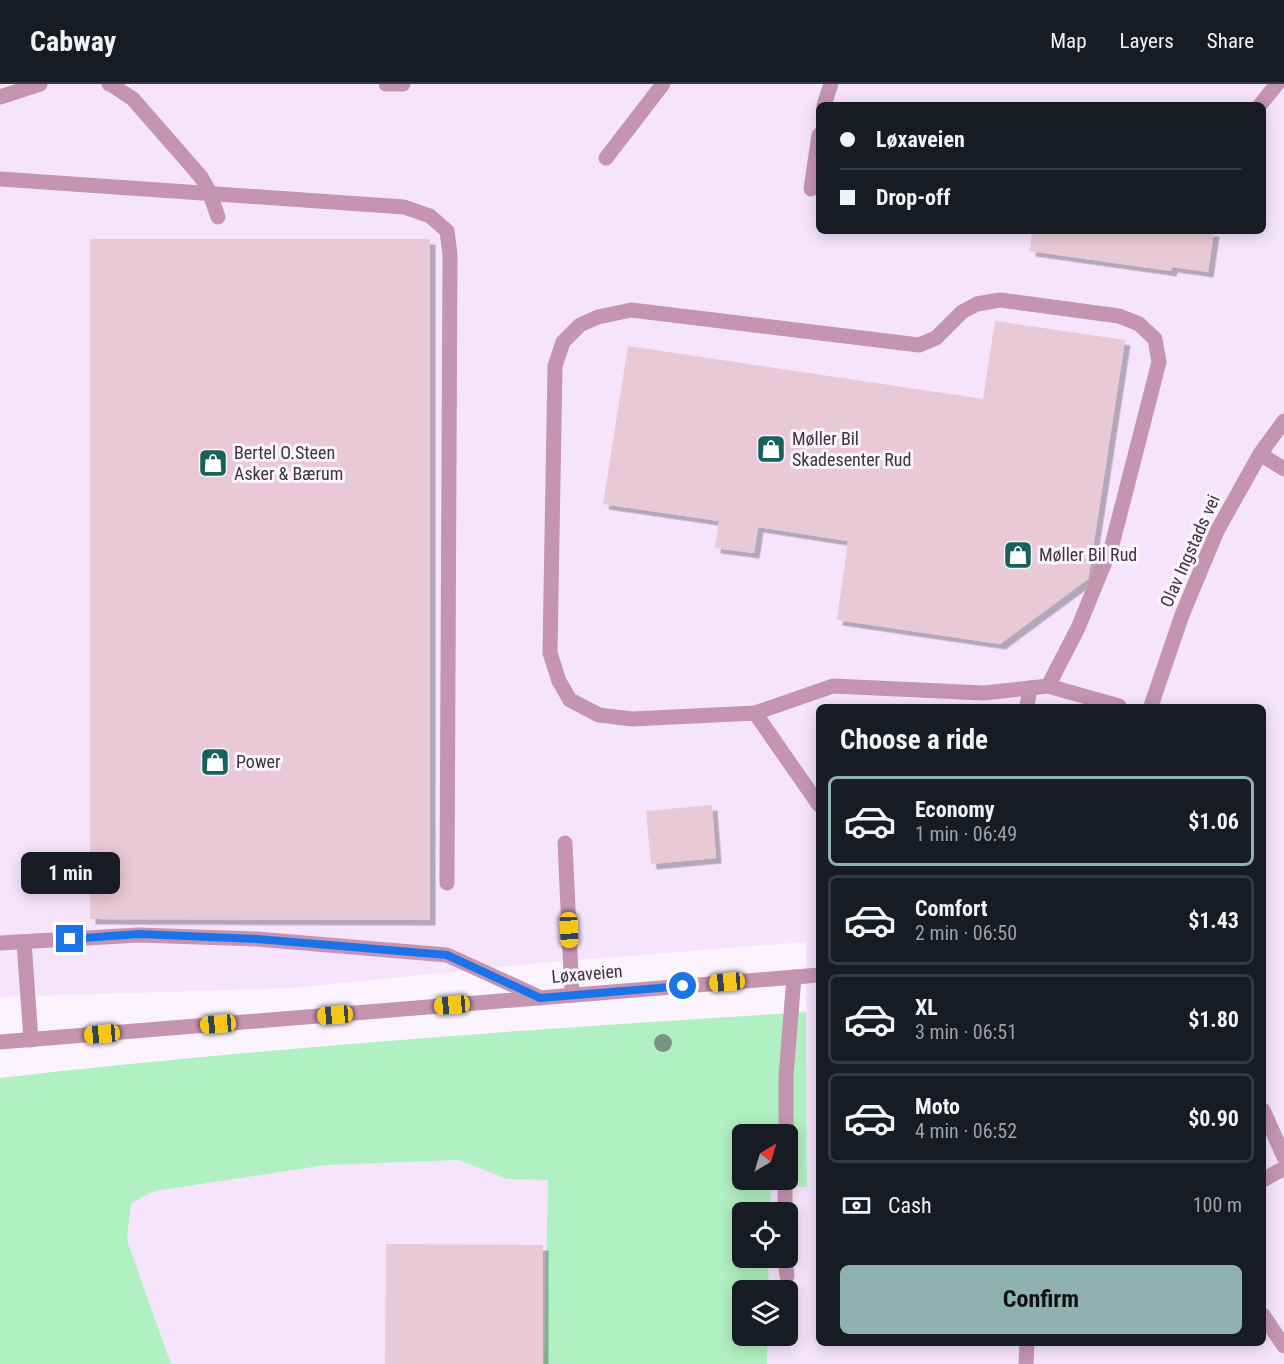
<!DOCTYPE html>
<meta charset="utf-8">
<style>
body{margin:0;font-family:"Roboto Condensed",sans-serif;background:#20242c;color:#f1f3f6;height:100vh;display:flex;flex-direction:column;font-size:22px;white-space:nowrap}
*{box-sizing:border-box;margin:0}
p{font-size:20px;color:#9ea1a6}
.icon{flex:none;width:33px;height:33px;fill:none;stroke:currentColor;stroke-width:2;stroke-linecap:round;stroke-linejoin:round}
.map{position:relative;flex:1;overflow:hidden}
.panel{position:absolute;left:816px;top:620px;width:450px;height:642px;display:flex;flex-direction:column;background:#171b24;border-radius:9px;box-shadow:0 3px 15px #0003}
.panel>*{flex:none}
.top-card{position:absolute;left:816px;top:18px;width:450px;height:132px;border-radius:9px;box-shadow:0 3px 15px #0003;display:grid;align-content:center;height:132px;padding:0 24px;background:#171b24}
.needle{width:39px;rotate:38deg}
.buttons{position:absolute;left:732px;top:1040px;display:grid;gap:12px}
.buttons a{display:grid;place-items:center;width:66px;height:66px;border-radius:9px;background:#171b24;box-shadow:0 3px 15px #0003;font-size:30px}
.end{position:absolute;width:27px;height:27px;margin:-14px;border:8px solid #1a73e8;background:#fff;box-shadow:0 0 0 3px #fff}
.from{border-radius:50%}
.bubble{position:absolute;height:42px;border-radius:9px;background:#171b24;box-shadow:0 3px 15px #0003;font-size:20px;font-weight:700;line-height:42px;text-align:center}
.car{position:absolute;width:18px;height:36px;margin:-18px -9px;border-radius:8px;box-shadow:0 0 4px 2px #0007;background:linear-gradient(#f5c518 24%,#345 0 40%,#f5c518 0 76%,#345 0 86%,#f5c518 0)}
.top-card b{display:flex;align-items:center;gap:21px;height:57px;font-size:22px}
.top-card b+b{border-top:2px solid #363941}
.top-card i{width:15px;height:15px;background:#f1f3f6}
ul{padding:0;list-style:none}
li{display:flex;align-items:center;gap:18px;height:90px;margin:0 12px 9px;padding:0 12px;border:3px solid #363941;border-radius:9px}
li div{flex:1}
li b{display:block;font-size:22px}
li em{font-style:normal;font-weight:700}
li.active{border-color:#8fb2b1}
li>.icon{width:54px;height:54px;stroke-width:1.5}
h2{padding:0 24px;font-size:27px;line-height:72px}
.pay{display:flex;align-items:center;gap:15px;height:66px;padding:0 24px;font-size:22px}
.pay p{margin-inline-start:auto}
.action{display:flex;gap:12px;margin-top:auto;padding:12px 24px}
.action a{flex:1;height:69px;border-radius:9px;background:#8fb2b1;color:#111;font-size:24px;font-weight:700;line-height:69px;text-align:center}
header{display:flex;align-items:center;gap:36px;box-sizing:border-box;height:84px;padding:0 30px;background:#171b24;border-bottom:2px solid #363941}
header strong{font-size:28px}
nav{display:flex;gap:33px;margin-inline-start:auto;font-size:21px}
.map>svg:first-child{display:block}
.built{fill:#f6e4fd;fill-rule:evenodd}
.green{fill:#b1f0c2;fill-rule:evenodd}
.building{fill:#e9c9d5;filter:url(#shadow)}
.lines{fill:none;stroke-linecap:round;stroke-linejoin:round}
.minor{stroke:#c494b1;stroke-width:15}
.minor-bridge{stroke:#c494b1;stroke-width:15}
.tree{fill:#7a9286}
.route{stroke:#1a73e8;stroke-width:8}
.labels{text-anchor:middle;stroke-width:6;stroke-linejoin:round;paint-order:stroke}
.poi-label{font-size:18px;fill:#3c353f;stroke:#fbf4fe;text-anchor:start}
.street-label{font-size:18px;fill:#3c353f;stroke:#fbf4fe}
</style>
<header>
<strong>Cabway</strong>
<nav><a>Map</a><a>Layers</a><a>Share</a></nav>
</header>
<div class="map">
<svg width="1284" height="1280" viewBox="0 0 1284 1280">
<defs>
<filter id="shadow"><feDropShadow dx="5.5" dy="5.5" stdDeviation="0" flood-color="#0004"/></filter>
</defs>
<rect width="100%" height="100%" fill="#fbf4fe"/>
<g class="built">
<path d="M0 0H1284V1280H767V1251H788V1206H768L769 1173H788V1128H770V1101L807 1102 806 858 541 879 293 904 0 913ZM819 21H1263V147H819ZM819 622H1263V1258H819Z"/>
<polygon points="459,1076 548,1096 544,1280 171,1280 127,1156 131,1119 155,1107 328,1081"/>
</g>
<path class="green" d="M806 928 807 1103 771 1101 770 1128H742V1173H769L768 1206H742V1251H767V1280H544L548 1096 507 1095 459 1076 327 1081 155 1107 131 1119 127 1156 171 1280H0V994C268 963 537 945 806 928ZM742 1050H788V1095H742Z"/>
<g class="building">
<polygon points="1032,147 1214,147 1208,188 1172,183 1171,187 1030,167"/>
<polygon points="90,155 430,155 430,836 90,835"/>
<polygon points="995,237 1125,256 1089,490 1088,495 1000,560 837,536 848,457 758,443 754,469 715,464 719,437 603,420 628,262 983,315"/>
<polygon points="712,721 716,774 651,780 646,727"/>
<polygon points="386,1160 543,1161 543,1280 385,1280"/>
</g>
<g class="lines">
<g class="minor">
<polyline points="386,0 403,0"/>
<polyline points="0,13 40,0"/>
<polyline points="824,21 831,0"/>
<polyline points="1260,21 1277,0"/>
<polyline points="606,74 663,0"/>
<polyline points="0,95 404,123 430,132 447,147 450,170 447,799"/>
<polyline points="811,105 819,51"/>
<polyline points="1260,370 1284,385"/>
<polyline points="1048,602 1078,544 1112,461 1159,278 1155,255 1139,240 1119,232 1000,216 977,220 962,228 936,254 919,261 631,226 598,233 580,241 563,258 555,282 550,569 559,597 570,616 599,631 632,635 755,629 833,602 984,609 1048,602 1119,622"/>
<polyline points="1027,622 1030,604"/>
<polyline points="1151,622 1182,531 1217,447 1260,370 1284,337"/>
<polyline points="755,629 819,721"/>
<polyline points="565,759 572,911"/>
<polyline points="24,858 31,956"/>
<polyline points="0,859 139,851 257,855 447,871 537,912"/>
<polyline points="0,958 819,891"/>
<polyline points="1263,1026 1284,1073"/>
<polyline points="786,1050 786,992 794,893"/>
<polyline points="1263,1096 1284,1084"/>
<polyline points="785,1128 785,1095"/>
<polyline points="785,1173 787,1192"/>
<polyline points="1263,1231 1284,1262"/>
<polyline points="1026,1280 1027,1258"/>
</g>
<polyline class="minor-bridge" points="109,0 112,1 133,15 201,93 209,107 218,133"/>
</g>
<circle class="tree" cx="663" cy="959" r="9"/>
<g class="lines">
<polyline class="route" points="70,855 139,850 257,855 447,871 540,914 683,902"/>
</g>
<defs>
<g id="shop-square" transform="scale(1.5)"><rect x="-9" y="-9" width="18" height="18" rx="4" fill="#17635c" stroke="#fbf4fe"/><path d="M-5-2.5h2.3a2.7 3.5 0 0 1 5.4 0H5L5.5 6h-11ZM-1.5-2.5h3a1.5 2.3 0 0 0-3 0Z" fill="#fff"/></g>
</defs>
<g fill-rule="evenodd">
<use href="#shop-square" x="771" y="365"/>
<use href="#shop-square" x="213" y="379"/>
<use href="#shop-square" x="1018" y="471"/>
<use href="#shop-square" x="215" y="678"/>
</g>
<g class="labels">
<g class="poi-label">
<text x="792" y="361">Møller Bil<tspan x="792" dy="21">Skadesenter Rud</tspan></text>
<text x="234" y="375">Bertel O.Steen<tspan x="234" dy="21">Asker &amp; Bærum</tspan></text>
<text x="1039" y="477">Møller Bil Rud</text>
<text x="236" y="684">Power</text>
</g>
<g class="street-label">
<text transform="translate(1190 467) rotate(-66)" y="6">Olav Ingstads vei</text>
<text transform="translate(587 890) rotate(-5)" y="6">Løxaveien</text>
</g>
</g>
</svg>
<div class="buttons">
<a><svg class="needle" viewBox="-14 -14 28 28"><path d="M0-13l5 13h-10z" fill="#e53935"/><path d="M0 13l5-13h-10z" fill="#9ea1a6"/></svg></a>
<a><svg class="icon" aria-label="locate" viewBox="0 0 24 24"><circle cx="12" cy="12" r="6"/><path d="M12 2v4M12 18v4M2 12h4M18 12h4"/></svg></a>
<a><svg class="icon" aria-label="layers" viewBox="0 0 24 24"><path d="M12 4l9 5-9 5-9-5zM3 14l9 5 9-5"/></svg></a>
</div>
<i class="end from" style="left:683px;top:902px"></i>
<i class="end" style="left:70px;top:855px"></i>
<div class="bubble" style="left:21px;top:768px;width:99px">1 min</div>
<i class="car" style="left:569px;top:846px;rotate:177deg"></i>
<i class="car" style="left:727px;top:898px;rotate:265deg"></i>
<i class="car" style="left:452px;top:921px;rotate:265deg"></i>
<i class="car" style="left:335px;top:931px;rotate:265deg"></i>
<i class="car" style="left:218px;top:940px;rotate:265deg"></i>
<i class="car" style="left:102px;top:950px;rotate:265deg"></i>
<div class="top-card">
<b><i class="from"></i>Løxaveien</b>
<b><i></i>Drop-off</b>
</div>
<section class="panel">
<h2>Choose a ride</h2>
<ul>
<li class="active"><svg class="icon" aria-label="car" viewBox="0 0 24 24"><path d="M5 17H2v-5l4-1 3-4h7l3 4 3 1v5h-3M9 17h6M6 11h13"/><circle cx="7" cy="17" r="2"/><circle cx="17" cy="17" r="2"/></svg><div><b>Economy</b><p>1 min · 06:49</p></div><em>$1.06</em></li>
<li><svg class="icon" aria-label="car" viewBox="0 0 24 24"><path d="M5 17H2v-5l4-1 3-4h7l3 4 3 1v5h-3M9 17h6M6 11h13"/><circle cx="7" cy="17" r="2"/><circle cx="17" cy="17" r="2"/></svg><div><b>Comfort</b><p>2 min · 06:50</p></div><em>$1.43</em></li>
<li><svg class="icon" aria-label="car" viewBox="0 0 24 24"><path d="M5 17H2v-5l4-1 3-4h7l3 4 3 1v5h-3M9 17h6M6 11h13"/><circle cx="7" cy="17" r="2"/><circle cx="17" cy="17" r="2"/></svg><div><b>XL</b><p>3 min · 06:51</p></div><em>$1.80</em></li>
<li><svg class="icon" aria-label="car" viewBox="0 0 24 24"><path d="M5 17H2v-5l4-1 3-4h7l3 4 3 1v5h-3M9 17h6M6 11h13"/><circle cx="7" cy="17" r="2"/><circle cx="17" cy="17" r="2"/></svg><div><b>Moto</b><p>4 min · 06:52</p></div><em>$0.90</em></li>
</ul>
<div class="pay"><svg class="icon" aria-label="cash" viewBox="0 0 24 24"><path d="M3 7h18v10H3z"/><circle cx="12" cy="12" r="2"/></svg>Cash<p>100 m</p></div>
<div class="action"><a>Confirm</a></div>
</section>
</div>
